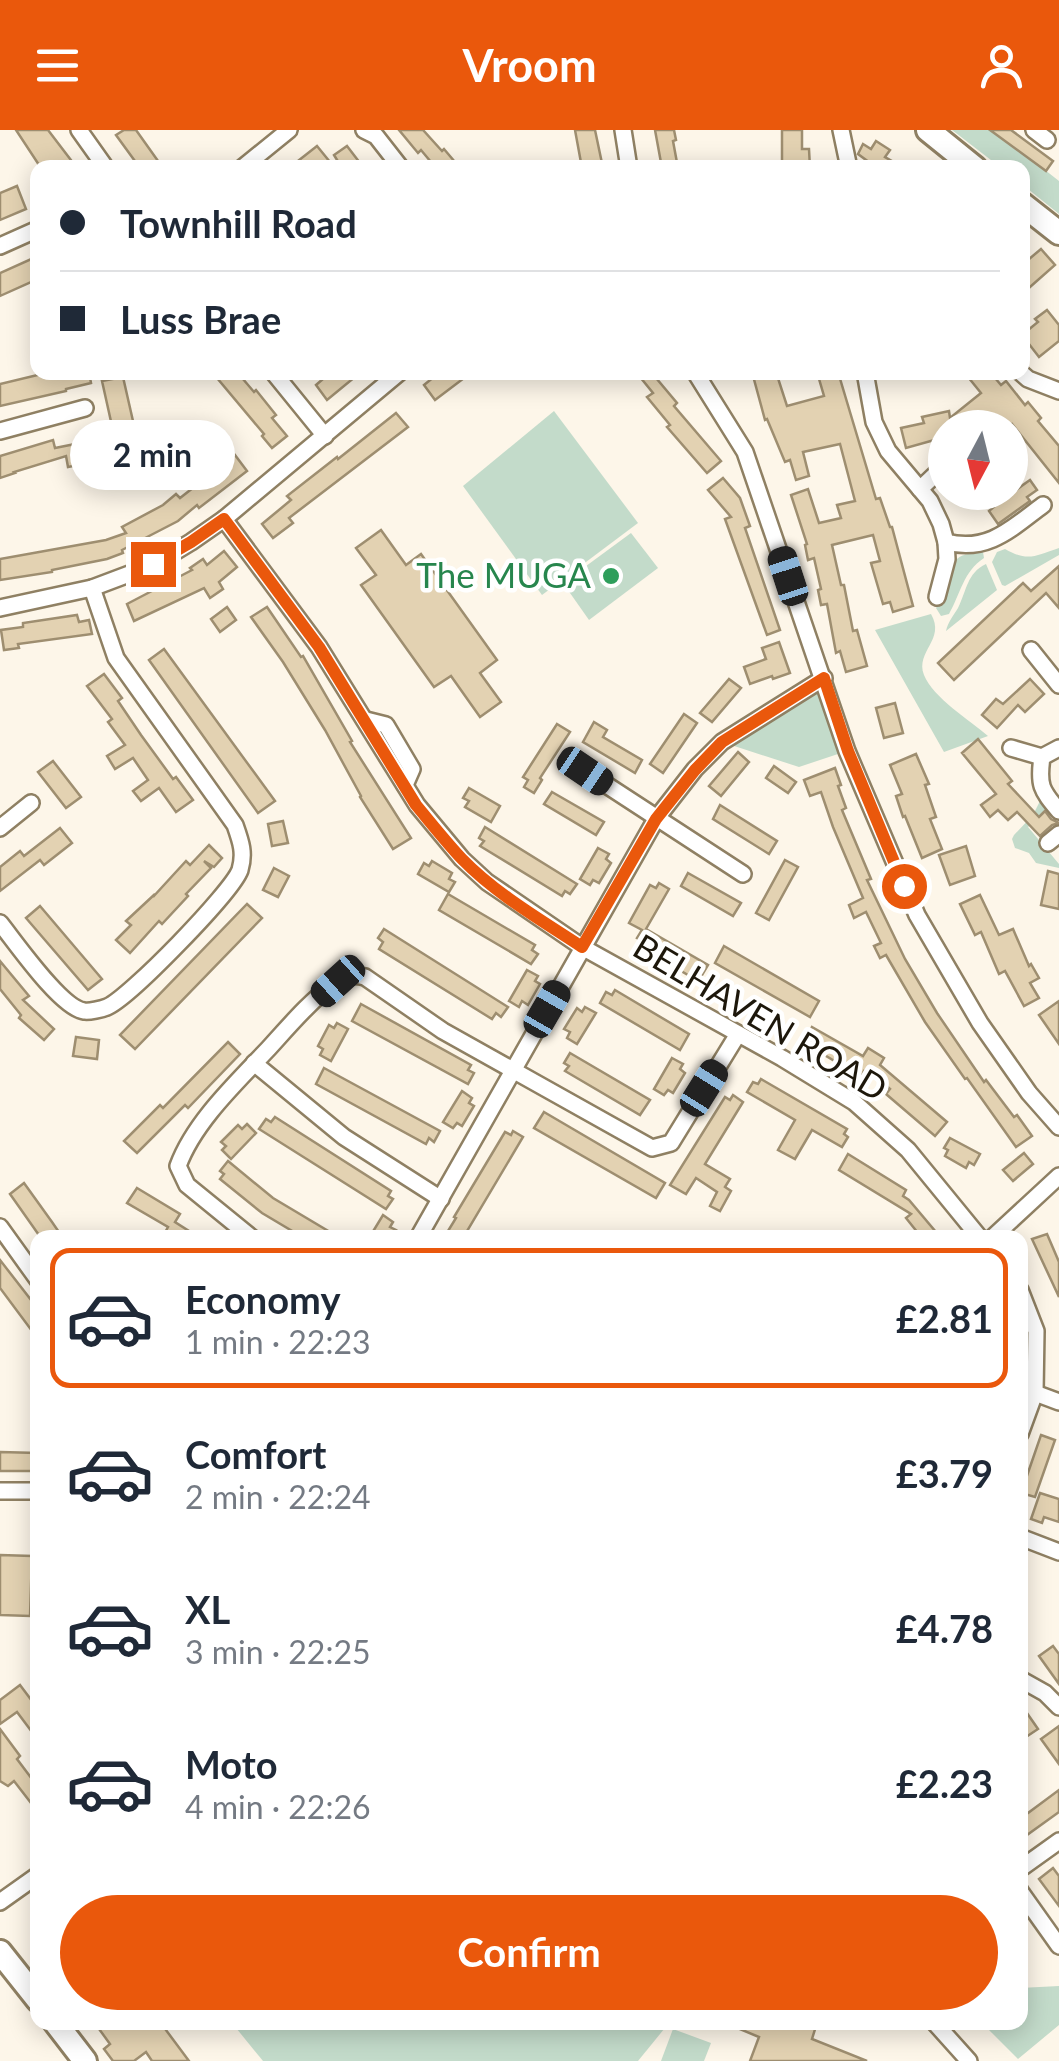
<!DOCTYPE html>
<meta charset="utf-8">
<style>
body{margin:0;font-family:Lato,sans-serif;background:#f6f6f7;color:#1f2937;height:100vh;display:flex;flex-direction:column;font-size:38px;white-space:nowrap}
*{box-sizing:border-box;margin:0}
p{font-size:32px;color:#747a83}
.icon{flex:none;width:55px;height:55px;fill:none;stroke:currentColor;stroke-width:2;stroke-linecap:round;stroke-linejoin:round}
.map{position:relative;flex:1;overflow:hidden}
.side{position:absolute;left:30px;top:1100px;width:998px;height:800px;display:flex;flex-direction:column;background:#fff;border-radius:20px;box-shadow:0 5px 25px #0003}
.side>*{flex:none}
.hud{position:absolute;left:30px;top:30px;width:1000px;height:220px;border-radius:20px;box-shadow:0 5px 25px #0003;display:grid;align-content:center;height:220px;padding:0 30px;background:#fff}
.needle{width:65px;rotate:187deg}
.buttons{position:absolute;left:928px;top:280px;display:grid;gap:20px}
.buttons a{display:grid;place-items:center;width:100px;height:100px;border-radius:50%;background:#fff;box-shadow:0 5px 25px #0003;font-size:50px}
.end{position:absolute;width:45px;height:45px;margin:-22px;border:12px solid #ea580c;background:#fff;box-shadow:0 0 0 5px #fff}
.from{border-radius:50%}
.bubble{position:absolute;height:70px;border-radius:35px;background:#fff;box-shadow:0 5px 25px #0003;font-size:32px;font-weight:700;line-height:70px;text-align:center}
.car{position:absolute;width:30px;height:60px;margin:-30px -15px;border-radius:12px;box-shadow:0 0 8px 2px #0007;background:linear-gradient(#222 24%,#8ab4d8 0 40%,#222 0 76%,#8ab4d8 0 86%,#222 0)}
.hud b{display:flex;align-items:center;gap:35px;height:95px;font-size:38px}
.hud b+b{border-top:2px solid #e0e1e3}
.hud i{width:25px;height:25px;background:#1f2937}
ul{padding:18px 0 0;list-style:none}
li{display:flex;align-items:center;gap:30px;height:140px;margin:0 20px 15px;padding:0 10px;border:5px solid transparent;border-radius:20px}
li div{flex:1}
li b{display:block;font-size:38px}
li em{font-style:normal;font-weight:700}
li.selected{border-color:#ea580c}
li>.icon{width:90px;height:90px;stroke-width:1.5}
.button{display:flex;gap:20px;margin-top:auto;padding:20px 30px}
.button a{flex:1;height:115px;border-radius:60px;background:#ea580c;color:#fff;font-size:40px;font-weight:700;line-height:115px;text-align:center}
header{display:flex;justify-content:space-between;align-items:center;height:130px;padding:0 30px;background:#ea580c;color:#fff;font-size:45px;font-weight:700}
.map>svg:first-child{display:block}
.green{fill:#c3dbca}
.building{fill:#e3d2b2;stroke:#9e8e70;stroke-width:2.5}
.lines{fill:none;stroke-linecap:round;stroke-linejoin:round}
.street-casing{stroke:#8f8063;stroke-width:20}
.secondary-casing{stroke:#8f8063;stroke-width:28}
.street{stroke:#fff;stroke-width:15}
.secondary{stroke:#fff;stroke-width:22}
.route{stroke:#ea580c;stroke-width:12}
.leisure-dot{fill:#2e9e5b;stroke:#fff;stroke-width:4}
.labels{text-anchor:middle;stroke-width:9;stroke-linejoin:round;paint-order:stroke}
.leisure-label{font-size:35px;fill:#27864d;stroke:#fff;text-anchor:end}
.street-label{font-size:35px;fill:#1d170b;stroke:#fff}
</style>
<header><svg class="icon" aria-label="menu" viewBox="0 0 24 24"><path d="M4 6h16M4 12h16M4 18h16"/></svg>Vroom<svg class="icon" aria-label="person" viewBox="0 0 24 24"><circle cx="12" cy="8" r="4"/><path d="M4 21q1-7 8-7t8 7"/></svg></header>
<div class="map">
<svg width="1059" height="1931" viewBox="0 0 1059 1931">
<rect width="100%" height="100%" fill="#fdf6e9"/>
<g class="green">
<polygon points="952,0 994,0 1059,51 1059,84 1023,55 1022,38 1000,37"/>
<polygon points="554,281 638,393 542,465 463,356"/>
<polygon points="631,403 658,438 589,490 563,453"/>
<path d="M1059 418V425L1005 456 1002 455 992 432 997 422 1005 419C1028 432 1035 426 1059 418Z"/>
<path d="M983 422 984 428C963 442 961 463 949 484L941 486 936 478C948 464 949 436 957 429 963 423 975 423 983 422Z"/>
<path d="M986 434 997 460 946 501C948 492 953 486 958 478 967 460 967 443 986 434Z"/>
<path d="M931 484C946 510 915 521 924 545 933 568 970 590 988 606L944 622 875 500Z"/>
<polygon points="824,548 847,621 799,637 722,612"/>
<polygon points="1042,667 1050,677 1028,697 1059,734 1059,738 1036,733 1029,723 1015,718 1012,709 1014,705 1033,685"/>
<polygon points="1059,1856 1059,1895 1018,1929 982,1893 1020,1892 1020,1858"/>
<polygon points="232,1893 669,1893 638,1931 263,1931"/>
<polygon points="673,1899 711,1913 704,1931 661,1931"/>
</g>
<g class="building">
<polygon points="16,0 48,0 77,38 41,38"/>
<polygon points="124,0 136,0 163,38 140,38 116,5"/>
<polygon points="399,0 423,0 442,21 444,19 460,38 436,38 421,20 418,23"/>
<polygon points="575,0 595,0 603,38 582,38"/>
<polygon points="655,0 674,0 676,10 673,11 678,38 662,38"/>
<polygon points="782,0 802,0 802,19 809,19 810,38 788,38 788,34 782,35"/>
<polygon points="990,0 1011,0 1053,31 1046,41"/>
<polygon points="876,11 890,20 885,27 904,38 877,38 858,24 863,14 871,19"/>
<polygon points="317,16 330,32 322,38 289,38"/>
<polygon points="347,16 360,33 353,38 342,38 334,25"/>
<polygon points="17,56 26,79 0,90 0,63"/>
<polygon points="1041,119 1055,135 1030,157 1022,149 1022,135"/>
<polygon points="38,126 38,149 0,166 0,143"/>
<polygon points="1047,180 1059,195 1059,211 1039,227 1022,205 1038,192 1035,189"/>
<polygon points="50,242 89,242 91,253 66,259 66,261 0,276 0,254"/>
<polygon points="212,242 237,242 254,262 256,260 276,285 272,288 287,306 272,318 262,306 264,304"/>
<polygon points="331,242 361,242 327,270 316,255"/>
<polygon points="440,242 472,242 435,270 424,255"/>
<polygon points="636,242 651,242 677,273 674,276 721,331 707,343 667,297 670,295 647,267 653,263"/>
<polygon points="752,242 776,242 787,276 824,266 817,242 838,242 876,369 880,368 890,397 892,397 913,476 893,482 890,472 883,474 871,433 880,431 873,405 832,415 841,455 844,455 853,501 857,500 867,536 846,542 840,521 836,523 827,474 821,475 818,460 821,459 814,428 808,430 805,415 807,414 791,365 808,359 819,393 841,388 837,375 855,371 840,314 803,322 809,346 796,350 790,330 785,332 767,289 765,290"/>
<polygon points="964,242 990,242 1001,255 1006,251 1025,275 1028,272 1041,288 1038,291 1059,316 1059,353 1012,294 1007,298 945,298 945,307 906,318 901,298 924,293 922,287 949,281 950,288 981,263"/>
<polygon points="123,247 133,291 112,296 102,251"/>
<polygon points="396,283 408,297 289,388 293,393 273,408 262,394 291,370 287,366 337,327 338,329"/>
<polygon points="105,308 109,329 68,337 66,326 14,342 15,343 0,348 0,326 53,310 55,318"/>
<polygon points="235,325 247,341 199,378 197,375 178,391 122,420 123,423 107,429 52,440 52,442 0,450 0,429 106,410 126,403 122,397 163,375 176,364 180,368"/>
<polygon points="723,348 740,368 750,396 745,398 780,500 767,505 725,389 731,387 708,360"/>
<polygon points="1030,350 1037,360 1027,367 1030,371 998,394 989,381 996,375 986,362 1013,362"/>
<polygon points="381,400 406,435 421,424 497,530 480,543 501,572 480,587 451,546 434,557 361,455 376,445 356,418"/>
<polygon points="224,421 237,437 219,452 223,459 210,468 204,458 134,491 127,474 192,440 190,438 203,429 207,435"/>
<polygon points="1059,436 1059,478 1046,463 954,550 938,533 1023,453 1031,461"/>
<polygon points="227,477 236,490 220,502 211,489"/>
<polygon points="267,477 301,527 303,526 352,611 350,612 411,708 393,719 360,667 361,666 325,600 283,532 251,487"/>
<polygon points="77,485 79,492 89,490 92,504 18,514 19,518 4,520 1,500 23,497 23,493"/>
<polygon points="779,512 790,543 773,549 772,546 750,554 744,537 766,529 762,518"/>
<polygon points="164,519 275,671 258,683 149,530"/>
<polygon points="104,544 122,568 118,571 141,605 173,649 176,647 193,670 176,682 159,658 141,671 133,661 148,650 133,628 115,639 107,626 125,615 108,592 112,589 87,556"/>
<polygon points="729,549 741,558 712,592 700,583"/>
<polygon points="1030,549 1044,564 1025,582 1018,575 997,598 982,585 996,569 1003,574"/>
<polygon points="895,573 903,603 884,608 876,578"/>
<polygon points="684,584 697,593 663,643 650,634"/>
<polygon points="594,592 607,600 603,607 642,630 635,643 583,612"/>
<polygon points="557,594 570,602 540,648 542,650 534,663 524,657 528,650 523,647"/>
<polygon points="978,609 1012,651 1008,654 1039,687 1045,681 1051,689 1059,693 1052,695 1040,706 1017,682 1008,690 998,680 990,687 981,675 996,664 962,623"/>
<polygon points="738,622 749,632 721,666 709,656"/>
<polygon points="916,624 929,654 925,655 936,687 930,689 942,719 922,728 905,686 903,687 896,666 902,664 890,635"/>
<polygon points="53,631 81,667 66,678 38,642"/>
<polygon points="774,636 796,652 788,663 766,648"/>
<polygon points="835,638 841,655 838,656 846,678 842,680 871,749 867,750 905,829 937,883 984,952 986,950 1014,987 1017,985 1032,1006 1016,1017 967,948 965,949 925,892 886,825 880,828 874,816 881,813 866,782 854,788 849,775 863,768 833,697 821,662 810,666 804,650"/>
<polygon points="469,658 500,676 491,692 465,677 469,671 463,668"/>
<polygon points="552,662 604,692 596,705 544,674"/>
<polygon points="720,675 777,711 769,724 713,689"/>
<polygon points="283,691 288,713 272,716 268,694"/>
<polygon points="485,697 577,754 570,764 565,761 562,766 480,716 484,711 479,708"/>
<polygon points="60,698 72,713 44,735 40,730 0,761 0,737 20,721 24,726"/>
<polygon points="209,715 222,728 214,737 204,731 211,738 186,764 188,766 162,794 159,791 130,823 116,810 131,795 126,791 155,764 153,767 186,731 190,735"/>
<polygon points="966,716 975,746 950,755 939,725"/>
<polygon points="598,718 609,724 606,729 611,733 599,753 593,750 590,755 580,749"/>
<polygon points="785,730 798,737 769,790 756,783"/>
<polygon points="432,731 452,743 449,749 455,752 449,762 418,744 424,733 429,736"/>
<polygon points="274,738 289,746 278,767 263,760"/>
<polygon points="1048,741 1059,744 1059,779 1041,775"/>
<polygon points="688,743 741,773 733,786 681,756"/>
<polygon points="659,753 669,759 646,799 708,835 702,845 696,842 693,848 639,816 642,811 637,808 642,800 629,793 650,755 656,758"/>
<polygon points="448,764 535,815 532,820 538,824 531,834 439,780"/>
<polygon points="980,765 999,805 1013,799 1029,836 1031,834 1039,848 1030,853 1039,868 1024,876 1005,841 999,844 981,802 975,805 960,774"/>
<polygon points="247,774 262,788 135,919 120,905"/>
<polygon points="40,776 102,849 88,860 26,788"/>
<polygon points="384,799 508,877 501,887 496,883 492,889 379,819 383,812 378,808"/>
<polygon points="724,816 819,871 810,887 715,833"/>
<polygon points="0,831 29,866 23,870 54,899 44,910 19,888 21,885 0,859"/>
<polygon points="527,840 538,846 535,851 540,854 528,875 522,871 519,877 509,871"/>
<polygon points="615,860 689,904 680,920 600,873 606,862 612,865"/>
<polygon points="1059,871 1059,914 1039,885"/>
<polygon points="361,874 471,935 468,940 474,943 468,954 352,891"/>
<polygon points="585,877 596,883 577,914 567,908 570,902 564,899 577,878 582,882"/>
<polygon points="337,893 348,899 331,931 320,925 323,919 318,916 329,895 334,898"/>
<polygon points="812,897 863,926 868,918 884,928 880,935 947,992 935,1006 886,964 890,959 879,949 864,941 861,947 808,915 811,910 806,907"/>
<polygon points="76,907 99,910 97,929 73,926"/>
<polygon points="228,912 240,924 188,978 185,975 137,1023 124,1011 160,975 163,978"/>
<polygon points="570,923 650,970 640,985 565,941 569,936 564,933"/>
<polygon points="672,928 683,934 680,939 685,943 673,963 668,960 664,965 654,959"/>
<polygon points="324,938 440,1001 434,1012 429,1008 426,1014 316,954"/>
<polygon points="761,949 847,999 844,1004 848,1007 842,1017 812,1000 795,1029 778,1020 795,990 747,962 753,952 758,954"/>
<polygon points="462,961 472,968 469,973 474,976 462,996 457,993 453,998 443,992"/>
<polygon points="733,965 743,972 705,1034 730,1049 725,1057 731,1061 720,1081 710,1076 717,1062 696,1048 686,1064 670,1055 725,967 730,970"/>
<polygon points="544,982 665,1053 656,1068 534,998"/>
<polygon points="275,987 391,1061 388,1066 393,1069 386,1079 259,999 266,989 271,992"/>
<polygon points="247,994 256,1003 231,1029 222,1020 226,1016 221,1012 238,995 242,999"/>
<polygon points="513,1001 523,1007 463,1108 448,1101 456,1088 454,1087 505,1002 511,1005"/>
<polygon points="950,1008 980,1024 974,1035 969,1032 966,1038 945,1026 948,1020 944,1018"/>
<polygon points="1024,1023 1033,1034 1013,1051 1003,1040"/>
<polygon points="848,1024 906,1060 903,1066 909,1070 941,1108 922,1108 906,1088 911,1084 839,1040"/>
<polygon points="228,1031 273,1068 340,1108 304,1108 262,1083 220,1049 224,1044 220,1041"/>
<polygon points="24,1053 52,1092 63,1108 41,1108 10,1064"/>
<polygon points="137,1058 180,1084 175,1092 200,1108 162,1108 168,1097 127,1073"/>
<polygon points="383,1085 393,1092 390,1097 396,1100 391,1108 369,1108"/>
<polygon points="1047,1104 1059,1132 1059,1167 1032,1109"/>
<polygon points="0,1130 38,1179 38,1209 0,1158"/>
<polygon points="1041,1305 1055,1310 1035,1367 1021,1363"/>
<polygon points="0,1322 38,1323 38,1341 0,1341"/>
<polygon points="1040,1363 1059,1369 1059,1392 1044,1387 1042,1393 1031,1389"/>
<polygon points="0,1425 32,1426 30,1486 0,1485"/>
<polygon points="1053,1516 1059,1524 1059,1554 1039,1526"/>
<polygon points="20,1555 38,1579 38,1610 17,1582 0,1594 0,1570"/>
<polygon points="1020,1573 1038,1599 1020,1611"/>
<polygon points="1059,1596 1059,1634 1041,1609"/>
<polygon points="0,1599 20,1626 17,1629 38,1657 38,1682 14,1651 8,1656 0,1651"/>
<polygon points="1059,1660 1059,1682 1020,1710 1020,1689"/>
<polygon points="1053,1738 1059,1746 1059,1776 1039,1749"/>
<polygon points="94,1892 160,1892 189,1931 152,1931 146,1922 134,1931 113,1931 104,1919 110,1914"/>
<polygon points="723,1892 806,1892 816,1896 812,1909 867,1931 750,1931 759,1907"/>
</g>
<g class="lines">
<g class="street-casing">
<g id="street">
<polyline points="79,0 106,38"/>
<polyline points="364,0 376,6 401,38"/>
<polyline points="623,0 629,38"/>
<polyline points="841,0 849,38"/>
<polyline points="1034,0 1047,10"/>
<polyline points="242,38 289,0"/>
<polyline points="0,116 38,99"/>
<polyline points="273,242 325,306"/>
<polyline points="695,242 745,322 847,621 917,785 980,893 1029,963 1059,997"/>
<path d="M865 242 874 292 888 321 930 371 941 394 946 412C988 423 1012 398 1043 375"/>
<polyline points="1020,242 1028,249 1059,261"/>
<polyline points="0,301 85,278"/>
<polyline points="920,359 941,339"/>
<polyline points="224,389 319,517 417,675 462,729 487,752 582,817 782,928 854,972 908,1020 980,1108"/>
<polyline points="937,467 947,429 946,412"/>
<polyline points="0,478 92,458 153,435 191,412 224,389 400,242"/>
<polyline points="1031,520 1059,555"/>
<polyline points="366,590 386,595 412,639 405,655"/>
<polyline points="1011,618 1042,627"/>
<path d="M1059 618 1042 627C1038 655 1041 660 1059 681"/>
<polyline points="585,641 743,744"/>
<polyline points="0,698 31,673"/>
<polyline points="1048,713 1059,704"/>
<path d="M0 793C16 813 61 878 84 881 89 882 102 879 107 877 129 868 232 762 240 740 245 723 241 712 235 695L116 528 92 458"/>
<polyline points="254,933 344,1007 441,1069"/>
<polyline points="0,1097 38,1150"/>
<path d="M252 1108 187 1055 178 1036C194 992 237 952 269 918 289 896 311 870 336 852 346 845 354 844 365 847L443 901 652 1018 671 1013 738 904"/>
<polyline points="418,1108 656,689 695,639 722,612 824,548"/>
<polyline points="992,1108 1059,1046"/>
<polyline points="1020,1160 1036,1201 1035,1263 1020,1304"/>
<polyline points="1035,1263 1059,1272"/>
<polyline points="0,1361 38,1361"/>
<polyline points="1020,1407 1059,1422"/>
<polyline points="1020,1549 1045,1563 1059,1577"/>
<polyline points="1020,1739 1059,1711"/>
<polyline points="1020,1761 1059,1816"/>
<polyline points="0,1772 38,1745"/>
<polyline points="934,1892 969,1931"/>
</g>
</g>
<g class="secondary-casing">
<g id="secondary">
<polyline points="928,0 975,38"/>
<polyline points="1022,74 1059,103"/>
<polyline points="0,1822 38,1870"/>
<polyline points="55,1892 85,1931"/>
</g>
</g>
<use href="#street" class="street"/>
<use href="#secondary" class="secondary"/>
</g>
<g class="lines">
<path class="route" d="M153 434 191 412 224 389 319 517 416 675C431 693 446 712 462 729 496 764 541 790 582 817L656 689 695 640 722 612 824 548 848 621 904 756"/>
</g>
<circle class="leisure-dot" cx="611" cy="446" r="10"/>
<g class="labels">
<g class="leisure-label">
<text x="591" y="458">The MUGA</text>
</g>
<g class="street-label">
<text transform="translate(760 888) rotate(31)" y="12">BELHAVEN ROAD</text>
</g>
</g>
</svg>
<div class="buttons">
<a><svg class="needle" viewBox="-14 -14 28 28"><path d="M0-13l5 13h-10z" fill="#e53935"/><path d="M0 13l5-13h-10z" fill="#747a83"/></svg></a>
</div>
<i class="end from" style="left:904px;top:756px"></i>
<i class="end" style="left:153px;top:434px"></i>
<div class="bubble" style="left:70px;top:290px;width:165px">2 min</div>
<i class="car" style="left:788px;top:446px;rotate:342deg"></i>
<i class="car" style="left:585px;top:641px;rotate:124deg"></i>
<i class="car" style="left:338px;top:851px;rotate:228deg"></i>
<i class="car" style="left:547px;top:879px;rotate:30deg"></i>
<i class="car" style="left:704px;top:958px;rotate:32deg"></i>
<div class="hud">
<b><i class="from"></i>Townhill Road</b>
<b><i></i>Luss Brae</b>
</div>
<section class="side">
<ul>
<li class="selected"><svg class="icon" aria-label="car" viewBox="0 0 24 24"><path d="M5 17H2v-5l4-1 3-4h7l3 4 3 1v5h-3M9 17h6M6 11h13"/><circle cx="7" cy="17" r="2"/><circle cx="17" cy="17" r="2"/></svg><div><b>Economy</b><p>1 min · 22:23</p></div><em>£2.81</em></li>
<li><svg class="icon" aria-label="car" viewBox="0 0 24 24"><path d="M5 17H2v-5l4-1 3-4h7l3 4 3 1v5h-3M9 17h6M6 11h13"/><circle cx="7" cy="17" r="2"/><circle cx="17" cy="17" r="2"/></svg><div><b>Comfort</b><p>2 min · 22:24</p></div><em>£3.79</em></li>
<li><svg class="icon" aria-label="car" viewBox="0 0 24 24"><path d="M5 17H2v-5l4-1 3-4h7l3 4 3 1v5h-3M9 17h6M6 11h13"/><circle cx="7" cy="17" r="2"/><circle cx="17" cy="17" r="2"/></svg><div><b>XL</b><p>3 min · 22:25</p></div><em>£4.78</em></li>
<li><svg class="icon" aria-label="car" viewBox="0 0 24 24"><path d="M5 17H2v-5l4-1 3-4h7l3 4 3 1v5h-3M9 17h6M6 11h13"/><circle cx="7" cy="17" r="2"/><circle cx="17" cy="17" r="2"/></svg><div><b>Moto</b><p>4 min · 22:26</p></div><em>£2.23</em></li>
</ul>
<div class="button"><a>Confirm</a></div>
</section>
</div>
